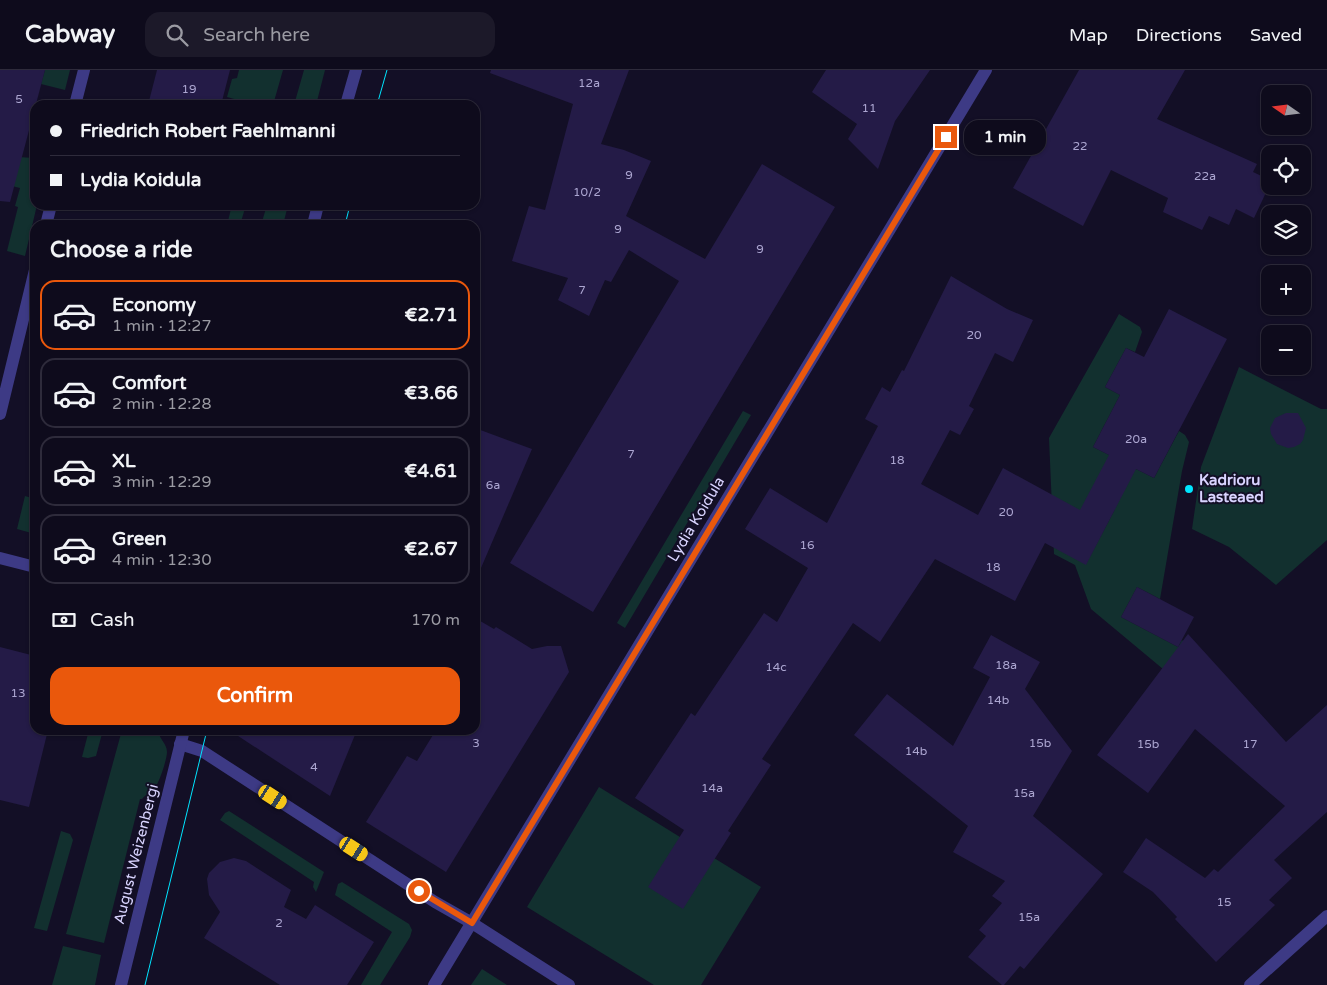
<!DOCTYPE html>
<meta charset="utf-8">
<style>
body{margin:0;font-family:"Varela Round",sans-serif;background:#1c1929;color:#f1f3f6;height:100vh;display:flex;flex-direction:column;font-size:19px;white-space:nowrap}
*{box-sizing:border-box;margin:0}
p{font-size:16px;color:#9b9ba3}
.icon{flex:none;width:28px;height:28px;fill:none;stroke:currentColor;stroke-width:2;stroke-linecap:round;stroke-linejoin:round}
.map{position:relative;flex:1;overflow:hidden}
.details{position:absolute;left:30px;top:150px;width:450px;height:515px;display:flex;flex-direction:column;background:#0e0b1c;border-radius:15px;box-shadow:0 1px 4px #0004,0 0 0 1px #2e2b3b}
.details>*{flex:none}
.hud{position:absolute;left:30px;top:30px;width:450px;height:110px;border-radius:15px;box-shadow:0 1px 4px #0004,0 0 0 1px #2e2b3b;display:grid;align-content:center;height:110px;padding:0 20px;background:#0e0b1c}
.needle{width:32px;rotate:284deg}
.buttons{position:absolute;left:1261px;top:15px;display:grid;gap:10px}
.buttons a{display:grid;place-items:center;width:50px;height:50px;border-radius:10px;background:#0e0b1c;box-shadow:0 1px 4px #0004,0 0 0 1px #2e2b3b;font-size:25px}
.end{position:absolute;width:22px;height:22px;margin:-11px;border:6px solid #ea580c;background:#fff;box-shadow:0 0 0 2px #fff}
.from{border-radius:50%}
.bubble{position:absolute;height:35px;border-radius:15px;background:#0e0b1c;box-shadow:0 1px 4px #0004,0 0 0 1px #2e2b3b;font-size:16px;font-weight:700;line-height:35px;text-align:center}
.car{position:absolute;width:15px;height:30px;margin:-15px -8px;border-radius:6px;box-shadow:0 0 4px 1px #0007;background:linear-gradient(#f5c518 24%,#345 0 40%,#f5c518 0 76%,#345 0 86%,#f5c518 0)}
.hud b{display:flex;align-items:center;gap:18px;height:48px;font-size:19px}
.hud b+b{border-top:1px solid #2e2b3b}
.hud i{width:12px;height:12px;background:#f1f3f6}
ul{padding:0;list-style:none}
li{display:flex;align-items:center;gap:15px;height:70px;margin:0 10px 8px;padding:0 10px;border:2px solid #2e2b3b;border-radius:15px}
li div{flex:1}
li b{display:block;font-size:19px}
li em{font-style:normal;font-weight:700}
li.active{border-color:#ea580c}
li>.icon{width:45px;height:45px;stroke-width:1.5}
h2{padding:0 20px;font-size:22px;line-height:60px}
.pay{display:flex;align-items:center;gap:12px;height:55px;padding:0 20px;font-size:19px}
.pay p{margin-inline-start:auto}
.cta{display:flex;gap:10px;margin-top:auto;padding:10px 20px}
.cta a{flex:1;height:58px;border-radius:15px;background:#ea580c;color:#fff;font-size:20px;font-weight:700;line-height:58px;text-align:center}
header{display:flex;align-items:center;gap:30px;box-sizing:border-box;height:70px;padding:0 25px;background:#0e0b1c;border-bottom:1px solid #2e2b3b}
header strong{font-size:24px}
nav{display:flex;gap:28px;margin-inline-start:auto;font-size:18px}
.search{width:350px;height:45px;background:#1c1929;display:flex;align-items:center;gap:12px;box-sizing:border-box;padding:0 18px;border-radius:15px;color:#9b9ba3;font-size:19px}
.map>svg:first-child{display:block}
.green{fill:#12302f}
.building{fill:#241b47}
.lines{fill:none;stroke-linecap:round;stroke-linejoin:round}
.street{stroke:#3d3a85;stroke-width:12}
.tram{stroke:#00e5ff;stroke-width:1}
.route{stroke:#ea580c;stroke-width:6}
.poi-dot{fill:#00e5ff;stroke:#130f26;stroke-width:2}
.labels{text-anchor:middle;stroke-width:4;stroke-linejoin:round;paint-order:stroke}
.number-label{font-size:12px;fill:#aca6d1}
.poi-label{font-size:15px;font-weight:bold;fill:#d9d4ff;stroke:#130f26;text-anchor:start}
.street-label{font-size:15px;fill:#d9d4ff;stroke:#130f26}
</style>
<header>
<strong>Cabway</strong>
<div class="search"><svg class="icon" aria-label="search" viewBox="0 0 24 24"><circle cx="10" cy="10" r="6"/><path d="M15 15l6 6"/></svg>Search here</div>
<nav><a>Map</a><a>Directions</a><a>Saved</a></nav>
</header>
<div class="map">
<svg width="1327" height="915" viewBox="0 0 1327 915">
<rect width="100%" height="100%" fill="#130f26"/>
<g class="green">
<polygon points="45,0 70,0 65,20 41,14"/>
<polygon points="239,0 283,0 273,35 256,35 227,27 232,9 237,8"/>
<polygon points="304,0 325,0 316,35 294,35"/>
<polygon points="0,86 35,88 35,135 37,135 25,186 7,181 18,137 15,136 20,118 0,113"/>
<polygon points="232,135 246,135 240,155 227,155"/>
<polygon points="267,135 288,135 283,155 261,155"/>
<polygon points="1119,244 1140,257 1142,262 1135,282 1126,278 1105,317 1120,325 1093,377 1115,388 1086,494 1114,441 1130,396 1154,408 1179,361 1185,365 1189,372 1182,401 1160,529 1137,517 1121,547 1178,577 1182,570 1199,587 1175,609 1091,539 1075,495 1054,484 1049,368"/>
<polygon points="1239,297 1321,339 1327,339 1327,470 1276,515 1229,477 1192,459 1201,397"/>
<polygon points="743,341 751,345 625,558 617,553"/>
<polygon points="25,426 35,429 35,464 17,459"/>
<polygon points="89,660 103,660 96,686 88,688 82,687"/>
<path d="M122 660H158C158 668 167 673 167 682 167 689 159 714 154 719 150 723 146 724 142 729H140L104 873 66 864Z"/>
<polygon points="599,717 761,817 701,915 654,915 527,837"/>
<polygon points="229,741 324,802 316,822 313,817 314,812 220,750 225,743"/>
<polygon points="61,761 70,764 73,770 47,861 34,858"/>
<polygon points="342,812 409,854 412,860 410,867 380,915 361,915 392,862 335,825 338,814"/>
<polygon points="63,876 101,885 95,915 52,915"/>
<polygon points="482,899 507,915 471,915"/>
</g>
<g class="building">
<polygon points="0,0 45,0 10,132 0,131"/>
<polygon points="157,0 230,0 221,35 148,35"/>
<polygon points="491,0 629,0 601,74 624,80 651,91 626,146 705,189 762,94 835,137 593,542 510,493 679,211 629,180 611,212 605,210 589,246 558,230 568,208 512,191 529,136 545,140 573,34 490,3"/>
<polygon points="826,0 930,0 895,51 878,99 848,69 857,54 812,22"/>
<polygon points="1079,0 1185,0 1157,49 1257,94 1253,102 1270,110 1270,114 1254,148 1236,139 1229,155 1209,146 1202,160 1163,142 1168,128 1111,100 1083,156 1013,118"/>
<polygon points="951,206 1007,239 1033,250 1013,292 995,283 969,336 974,339 960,365 950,360 921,414 978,445 1003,398 1080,440 1109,385 1093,377 1120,325 1105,317 1126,278 1144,287 1169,239 1227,269 1154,408 1136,399 1086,495 1045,473 1015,531 935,489 880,572 853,553 762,689 771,695 728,761 731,763 683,839 648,817 684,760 635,728 691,643 695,646 764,543 777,552 808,498 745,459 770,418 827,453 878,356 865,349 882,317 890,322 902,300 904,301"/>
<polygon points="1286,343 1298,343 1306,358 1303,370 1300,374 1294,377 1288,378 1277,374 1271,364 1270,358 1275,348"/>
<polygon points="475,358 532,379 475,512"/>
<polygon points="1137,517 1194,547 1178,577 1121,547"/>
<polygon points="475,548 494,559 496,557 532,579 547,576 561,576 569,602 446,802 366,752 407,686 417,691 436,660 475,660"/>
<polygon points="1188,564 1286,672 1327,635 1327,742 1274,790 1292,808 1269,830 1275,835 1216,892 1175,849 1177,847 1153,822 1123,802 1146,768 1205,808 1214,799 1218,802 1285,736 1195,659 1148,723 1097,685"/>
<polygon points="991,565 1040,592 1025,619 1072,681 1033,746 1103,804 1024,899 1020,896 1004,915 1002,915 968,887 986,866 979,860 1002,833 992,826 1005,811 953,782 968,756 854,665 887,624 953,676 990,607 973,598"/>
<polygon points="0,577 35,586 35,660 48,660 29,737 0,730"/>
<polygon points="229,660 357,660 330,726"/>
<polygon points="234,788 246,791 291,820 284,837 306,849 315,835 374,872 347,915 280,915 204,868 220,842 209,825 207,809 209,803 220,792"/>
</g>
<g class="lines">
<g class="street">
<polyline points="75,35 84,0"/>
<polyline points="346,35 356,0"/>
<polyline points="46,155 51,135"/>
<polyline points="313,155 318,135"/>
<polyline points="0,344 35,200"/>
<polyline points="0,488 35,497"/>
<polyline points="180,674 202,681 435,832 472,853 569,915"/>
<polyline points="121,915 184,660"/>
<polyline points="434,915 986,0"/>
<polyline points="1250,915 1327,846"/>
</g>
<g class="tram">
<polyline points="377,35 387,0"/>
<polyline points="345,155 350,135"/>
<polyline points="145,915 207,660"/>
</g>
</g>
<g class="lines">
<polyline class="route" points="419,821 472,853 946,67"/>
</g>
<circle class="poi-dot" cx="1189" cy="419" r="5"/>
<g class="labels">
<g class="number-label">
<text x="589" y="17">12a</text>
<text x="189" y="23">19</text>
<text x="19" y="33">5</text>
<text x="869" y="42">11</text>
<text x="1080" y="80">22</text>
<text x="629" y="109">9</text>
<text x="1205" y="110">22a</text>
<text x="587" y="126">10/2</text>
<text x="618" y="163">9</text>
<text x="760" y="183">9</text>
<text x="582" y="224">7</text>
<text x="974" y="269">20</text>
<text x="1136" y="373">20a</text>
<text x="631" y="388">7</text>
<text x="897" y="394">18</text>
<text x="493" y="419">6a</text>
<text x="1006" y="446">20</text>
<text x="807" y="479">16</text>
<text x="993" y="501">18</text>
<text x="1006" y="599">18a</text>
<text x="776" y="601">14c</text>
<text x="18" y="627">13</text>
<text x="998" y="634">14b</text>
<text x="476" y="677">3</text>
<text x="1040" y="677">15b</text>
<text x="1148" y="678">15b</text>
<text x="1250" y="678">17</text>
<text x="916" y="685">14b</text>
<text x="314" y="701">4</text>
<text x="712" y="722">14a</text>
<text x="1024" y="727">15a</text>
<text x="1224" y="836">15</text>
<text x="1029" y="851">15a</text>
<text x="279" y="857">2</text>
</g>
<g class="poi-label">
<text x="1199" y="415">Kadrioru<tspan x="1199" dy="17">Lasteaed</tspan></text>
</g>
<g class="street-label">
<text transform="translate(696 449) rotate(-59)" y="5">Lydia Koidula</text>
<text transform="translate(136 784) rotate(-76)" y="5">August Weizenbergi</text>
</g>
</g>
</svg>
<div class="buttons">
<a><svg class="needle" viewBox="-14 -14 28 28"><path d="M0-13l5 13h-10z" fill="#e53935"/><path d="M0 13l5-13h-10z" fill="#9b9ba3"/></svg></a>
<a><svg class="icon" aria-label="locate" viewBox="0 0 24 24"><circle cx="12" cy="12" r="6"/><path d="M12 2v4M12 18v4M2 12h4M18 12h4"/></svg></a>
<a><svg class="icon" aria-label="layers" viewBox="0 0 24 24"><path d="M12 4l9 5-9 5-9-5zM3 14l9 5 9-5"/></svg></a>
<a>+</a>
<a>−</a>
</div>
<i class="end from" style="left:419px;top:821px"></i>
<i class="end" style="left:946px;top:67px"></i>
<div class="bubble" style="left:964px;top:50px;width:82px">1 min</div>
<i class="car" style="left:273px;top:727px;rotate:123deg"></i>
<i class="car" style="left:354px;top:779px;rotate:123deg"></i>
<div class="hud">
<b><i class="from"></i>Friedrich Robert Faehlmanni</b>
<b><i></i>Lydia Koidula</b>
</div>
<section class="details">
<h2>Choose a ride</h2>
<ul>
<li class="active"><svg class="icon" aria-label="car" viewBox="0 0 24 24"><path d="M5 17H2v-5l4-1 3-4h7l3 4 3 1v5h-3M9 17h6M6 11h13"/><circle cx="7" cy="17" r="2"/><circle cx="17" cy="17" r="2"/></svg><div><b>Economy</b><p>1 min · 12:27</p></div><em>€2.71</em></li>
<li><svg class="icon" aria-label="car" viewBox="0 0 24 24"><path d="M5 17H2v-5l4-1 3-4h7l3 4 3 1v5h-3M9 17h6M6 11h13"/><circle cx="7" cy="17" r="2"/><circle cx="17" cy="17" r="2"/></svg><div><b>Comfort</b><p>2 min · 12:28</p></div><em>€3.66</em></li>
<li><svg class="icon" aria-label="car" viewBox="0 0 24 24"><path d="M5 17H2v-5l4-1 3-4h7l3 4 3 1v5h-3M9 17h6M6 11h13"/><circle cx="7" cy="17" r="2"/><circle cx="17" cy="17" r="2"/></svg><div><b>XL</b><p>3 min · 12:29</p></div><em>€4.61</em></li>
<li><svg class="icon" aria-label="car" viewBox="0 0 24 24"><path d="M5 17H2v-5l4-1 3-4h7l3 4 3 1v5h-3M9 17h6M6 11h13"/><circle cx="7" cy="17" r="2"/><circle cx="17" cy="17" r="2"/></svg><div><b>Green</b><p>4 min · 12:30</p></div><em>€2.67</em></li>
</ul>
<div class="pay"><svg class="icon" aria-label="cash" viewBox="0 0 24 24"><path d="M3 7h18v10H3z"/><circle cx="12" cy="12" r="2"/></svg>Cash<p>170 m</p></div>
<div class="cta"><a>Confirm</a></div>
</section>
</div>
